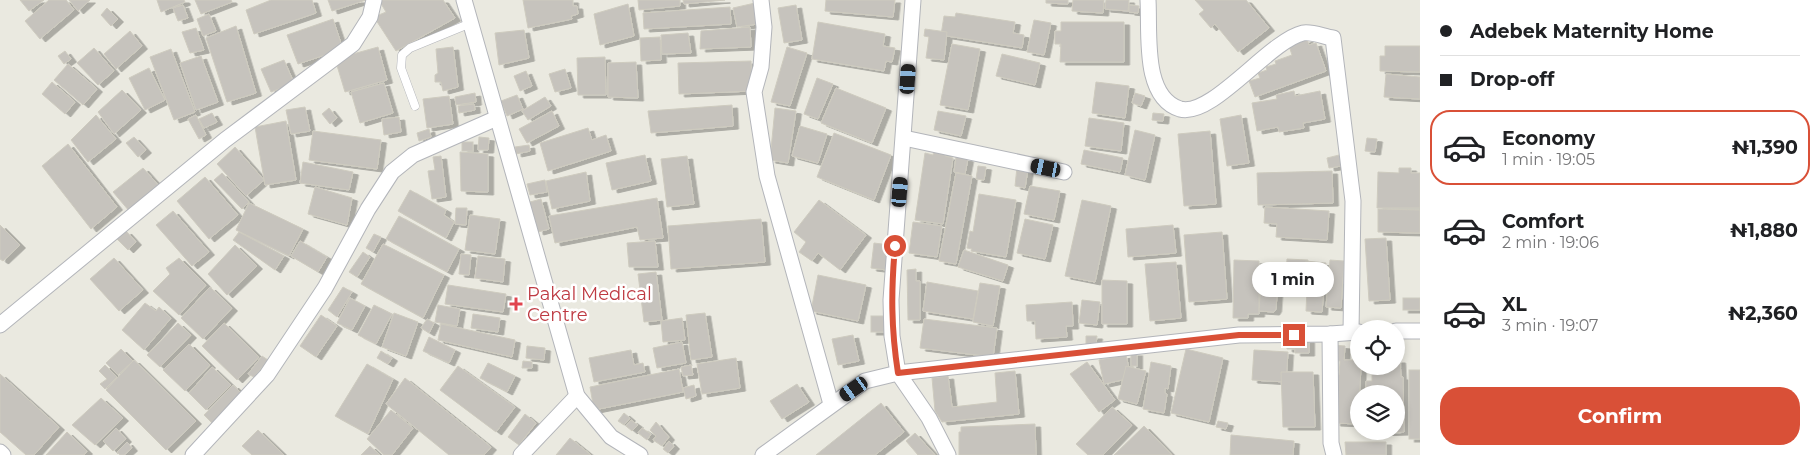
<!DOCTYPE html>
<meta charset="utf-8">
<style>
body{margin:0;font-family:Montserrat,sans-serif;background:#f6f6f6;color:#202124;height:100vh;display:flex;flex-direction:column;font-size:19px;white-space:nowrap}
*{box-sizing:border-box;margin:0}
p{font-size:16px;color:#757577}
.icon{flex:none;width:28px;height:28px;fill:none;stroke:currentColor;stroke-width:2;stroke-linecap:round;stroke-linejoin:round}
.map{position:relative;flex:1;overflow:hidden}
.side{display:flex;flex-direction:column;background:#fff;width:400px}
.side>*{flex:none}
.top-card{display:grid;align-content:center;height:110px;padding:0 20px;background:#fff}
.controls{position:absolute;left:1350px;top:320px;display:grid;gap:10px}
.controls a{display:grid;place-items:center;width:55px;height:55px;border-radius:50%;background:#fff;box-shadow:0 2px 8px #0003;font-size:25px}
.end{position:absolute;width:22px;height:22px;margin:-11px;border:6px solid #d95037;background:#fff;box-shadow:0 0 0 2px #fff}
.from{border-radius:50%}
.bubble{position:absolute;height:35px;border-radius:18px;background:#fff;box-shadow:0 2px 8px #0003;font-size:16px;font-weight:700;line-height:35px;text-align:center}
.car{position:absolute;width:15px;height:30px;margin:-15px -8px;border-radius:6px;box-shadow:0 0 4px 1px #0007;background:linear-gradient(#222 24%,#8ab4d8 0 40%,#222 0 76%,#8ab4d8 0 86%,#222 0)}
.top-card b{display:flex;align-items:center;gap:18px;height:48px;font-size:19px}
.top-card b+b{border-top:1px solid #e0e0e0}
.top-card i{width:12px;height:12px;background:#202124}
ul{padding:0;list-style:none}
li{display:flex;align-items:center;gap:15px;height:75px;margin:0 10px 8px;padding:0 10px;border:2px solid transparent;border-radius:20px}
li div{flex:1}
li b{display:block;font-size:19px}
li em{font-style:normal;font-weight:700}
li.current{border-color:#d95037}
li>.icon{width:45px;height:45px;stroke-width:1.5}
.primary-button{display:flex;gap:10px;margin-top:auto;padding:10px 20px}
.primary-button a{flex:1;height:58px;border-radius:20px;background:#d95037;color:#fff;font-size:20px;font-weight:700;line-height:58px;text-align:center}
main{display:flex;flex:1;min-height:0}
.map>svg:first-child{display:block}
.building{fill:#c6c3bd;stroke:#cecbbf;filter:url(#shadow)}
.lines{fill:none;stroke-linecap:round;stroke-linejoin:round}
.service-casing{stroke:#b3b5ba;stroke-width:9}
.minor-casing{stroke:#b3b5ba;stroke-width:17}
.service{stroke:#fff;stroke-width:8}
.minor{stroke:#fff;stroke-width:15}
.route{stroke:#d95037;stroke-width:6}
.health-dot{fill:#e0444e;stroke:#fff;stroke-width:2}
.labels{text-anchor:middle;stroke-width:5;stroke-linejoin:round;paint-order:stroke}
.health-label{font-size:18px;fill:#be3a42;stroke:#fff;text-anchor:start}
</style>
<main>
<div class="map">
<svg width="1420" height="455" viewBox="0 0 1420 455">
<defs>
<filter id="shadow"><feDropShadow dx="5.5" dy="3" stdDeviation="0" flood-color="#0004"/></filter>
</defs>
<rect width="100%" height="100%" fill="#eae9e0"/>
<g class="building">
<polygon points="20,0 44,0 29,11"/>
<polygon points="49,0 66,0 74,10 40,39 25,21"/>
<polygon points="69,0 90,0 78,11"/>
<polygon points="157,0 184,0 185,2 161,12"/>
<polygon points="195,0 231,0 232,2 201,14"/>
<polygon points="271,0 312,0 316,13 254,34 246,10"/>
<polygon points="328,0 366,0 332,11"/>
<polygon points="383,0 443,0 455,18 396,51 374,17 386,12 380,2"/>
<polygon points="523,0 573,0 573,6 577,6 578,14 571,16 572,19 528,28"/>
<polygon points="638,0 680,0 680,6 639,10"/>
<polygon points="683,0 725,0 684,4"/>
<polygon points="826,0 895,0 893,17 825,11"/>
<polygon points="1046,0 1068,0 1068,4 1046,3"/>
<polygon points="1073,0 1104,0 1103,13 1072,11"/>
<polygon points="1106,0 1129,0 1128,11 1105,9"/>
<polygon points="1195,0 1246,0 1269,28 1238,52 1215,24 1211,28 1199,14 1204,10"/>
<polygon points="755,3 758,24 737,27 733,8"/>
<polygon points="628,4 634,36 600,45 594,14"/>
<polygon points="183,5 188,18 178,21 173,8"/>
<polygon points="796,5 802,40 784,43 778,8"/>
<polygon points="1129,5 1139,6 1138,13 1129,12"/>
<polygon points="730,7 731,24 644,29 643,13"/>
<polygon points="107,8 118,19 111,26 101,15"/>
<polygon points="956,13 1015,22 1013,33 1024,35 1022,48 941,35 944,16 955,17"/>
<polygon points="209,14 216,31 203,36 197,19"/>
<polygon points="333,19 343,49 298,64 287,35"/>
<polygon points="1034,20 1051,23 1044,55 1027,52"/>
<polygon points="818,22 885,34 883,46 895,48 892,62 886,61 884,71 812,59"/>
<polygon points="1061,22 1124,22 1124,62 1060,62 1061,44 1055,44 1055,31 1061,31"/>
<polygon points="236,26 256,93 227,102 206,38"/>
<polygon points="750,27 751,47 700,49 701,31"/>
<polygon points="196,28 204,50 190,53 182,32"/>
<polygon points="925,29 947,32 944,60 926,58 929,37 924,36"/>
<polygon points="524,30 529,58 499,65 495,33"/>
<polygon points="130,31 142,46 116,69 104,54"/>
<polygon points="688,33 691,53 662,54 661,35"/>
<polygon points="660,37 661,60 641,61 640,38"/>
<polygon points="1307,39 1309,45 1316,43 1326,71 1255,97 1249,81 1260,78 1258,73 1267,70 1266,67 1276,64 1275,61 1292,55 1289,46"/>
<polygon points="952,44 980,49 968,110 940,105"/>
<polygon points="1385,46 1420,46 1420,72 1380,71 1380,56 1385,56"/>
<polygon points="378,47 387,80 345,92 335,59"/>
<polygon points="453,47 458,87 443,91 441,82 435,82 435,75 438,73 436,49"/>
<polygon points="787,47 807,53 790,106 771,102"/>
<polygon points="94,48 114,71 98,85 77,63"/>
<polygon points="171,49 195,112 174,120 150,57"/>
<polygon points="65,51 71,59 64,64 58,56"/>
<polygon points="1002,54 1040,63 1035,85 996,76"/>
<polygon points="201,56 218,102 196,110 180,63"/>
<polygon points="605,57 606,95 578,95 577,58"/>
<polygon points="284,60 294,83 271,92 261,69"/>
<polygon points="751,61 752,91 679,94 678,63"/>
<polygon points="636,62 638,98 608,97 608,63"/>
<polygon points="68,64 97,89 83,105 54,80"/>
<polygon points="149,68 165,100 145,110 129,78"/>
<polygon points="565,69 571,88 555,92 549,74"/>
<polygon points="526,71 532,86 520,91 514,76"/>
<polygon points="1386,74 1420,77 1420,99 1384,97"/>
<polygon points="817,78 833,84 818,119 804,114"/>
<polygon points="52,82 75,102 65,114 42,94"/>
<polygon points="1096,82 1129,86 1125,118 1092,113"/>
<polygon points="384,83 393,113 360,123 351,92"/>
<polygon points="836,88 886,108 872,143 821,123"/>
<polygon points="122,90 141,110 114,134 98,112"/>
<polygon points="1294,91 1295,96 1320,91 1325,119 1303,123 1304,128 1279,132 1278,127 1257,131 1252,103 1277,99 1276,95"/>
<polygon points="475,93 476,102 456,105 455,97"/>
<polygon points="1135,93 1145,96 1141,106 1132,103"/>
<polygon points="517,95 523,109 507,116 501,101"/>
<polygon points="449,96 453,124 427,128 423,99"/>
<polygon points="545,97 551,106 528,120 522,111"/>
<polygon points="474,104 475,110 459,113 458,106"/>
<polygon points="732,105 733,126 651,133 648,111"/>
<polygon points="305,107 310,131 291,134 286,110"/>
<polygon points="329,108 337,118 330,124 322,114"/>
<polygon points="775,108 796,111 788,163 770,160"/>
<polygon points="552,111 559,126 527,143 519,129"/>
<polygon points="938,111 966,116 961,136 934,130"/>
<polygon points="212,113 217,122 204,128 199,119"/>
<polygon points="1153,113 1164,114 1163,121 1152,120"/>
<polygon points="96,115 116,139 88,162 71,140"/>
<polygon points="196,115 206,135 199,139 188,119"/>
<polygon points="1241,115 1249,163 1227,166 1220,119"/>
<polygon points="399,117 401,132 384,135 382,119"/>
<polygon points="1089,118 1124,123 1121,151 1085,146"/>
<polygon points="286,121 296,180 265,185 255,127"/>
<polygon points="800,126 827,134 818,163 792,156"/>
<polygon points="588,128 592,140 606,135 611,151 548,171 540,143"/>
<polygon points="429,129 431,137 419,141 417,133"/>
<polygon points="1135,130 1155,135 1145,180 1125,175"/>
<polygon points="313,131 381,140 377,169 309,160"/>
<polygon points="1210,131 1216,204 1184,206 1178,134"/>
<polygon points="834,133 891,155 874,200 817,177"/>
<polygon points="134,137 146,150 138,157 126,143"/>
<polygon points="479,137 489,138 488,150 478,150"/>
<polygon points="1367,138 1377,139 1375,152 1365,151"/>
<rect x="462" y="142" width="11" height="9"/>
<polygon points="68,144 117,207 91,229 42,166"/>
<polygon points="529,145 530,151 516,154 515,147"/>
<polygon points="235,147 264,180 246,196 217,164"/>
<polygon points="934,150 946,151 945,156 953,158 943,224 915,220 925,153 933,155"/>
<polygon points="1084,150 1123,158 1120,172 1081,164"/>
<polygon points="460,152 488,154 488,192 461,191"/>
<polygon points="645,155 651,181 612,190 606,163"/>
<polygon points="1339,155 1341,166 1329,168 1327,158"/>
<polygon points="441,156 446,197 432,199 428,171 435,170 433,157"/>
<polygon points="687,156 694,204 667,207 661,159"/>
<polygon points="956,157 968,159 965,174 954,172"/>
<polygon points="303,162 353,172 349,190 300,183"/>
<polygon points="978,166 986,167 984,180 976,179"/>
<polygon points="1017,167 1028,169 1025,188 1015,186"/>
<polygon points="143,168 160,187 130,212 113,192"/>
<polygon points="1399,168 1411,168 1411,173 1420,173 1420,208 1377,208 1378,172 1399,173"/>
<polygon points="1332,171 1333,203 1258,205 1257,173"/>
<polygon points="586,172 590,201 552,209 546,181"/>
<polygon points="222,173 249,202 242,209 214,180"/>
<polygon points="956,173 972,176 956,264 939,261"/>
<polygon points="205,177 238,215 209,239 177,201"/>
<polygon points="545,180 547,192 530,195 527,184"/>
<polygon points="1030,186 1060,191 1054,220 1024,214"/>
<polygon points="315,187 352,198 347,225 308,214"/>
<polygon points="410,190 446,210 444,215 454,222 446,238 398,211"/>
<polygon points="979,194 1016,200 1006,257 971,251 972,249 967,248 970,231 973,232"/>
<polygon points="657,198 663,238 640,240 637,227 555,243 549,216"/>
<polygon points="541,199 549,229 538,232 530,202"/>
<polygon points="819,200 866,235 840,270 818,253 812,261 799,252 806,242 794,232"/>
<polygon points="1082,200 1111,206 1095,282 1065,276"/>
<polygon points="249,203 303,229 289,256 236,230"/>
<polygon points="1265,207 1329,211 1327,240 1276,237 1277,224 1264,223"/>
<polygon points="456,208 467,208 466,225 455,224"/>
<polygon points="1378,209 1420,210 1420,233 1378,232"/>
<polygon points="173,211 209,252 192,266 156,225"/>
<polygon points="470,215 500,219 495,254 465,250"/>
<polygon points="399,216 459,249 447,272 386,239"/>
<polygon points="761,219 765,262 671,269 668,226"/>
<polygon points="1025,219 1053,225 1045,259 1017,253"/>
<polygon points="913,222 942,226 937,257 909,253"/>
<polygon points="0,225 20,245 3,261 0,259"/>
<polygon points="1173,225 1176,253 1128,257 1126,229"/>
<polygon points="126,231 136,242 128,250 117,239"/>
<polygon points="239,232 284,256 275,270 233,240"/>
<polygon points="1222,232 1227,299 1189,302 1184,235"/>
<polygon points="374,234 381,237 373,252 366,248"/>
<polygon points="1386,238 1390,300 1369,301 1365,239"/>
<polygon points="300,241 327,257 318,272 291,256"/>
<polygon points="655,241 658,267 629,267 627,243"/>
<polygon points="874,243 890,245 887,270 871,268"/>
<polygon points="383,244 444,275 423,318 361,284"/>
<polygon points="235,245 257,266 227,295 208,274"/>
<polygon points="964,250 1008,265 1003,281 958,267"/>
<polygon points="363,252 370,257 357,277 349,272"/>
<polygon points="461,254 471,255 469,275 459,274"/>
<polygon points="478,256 505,259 503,282 475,278"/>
<polygon points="114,258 143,290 119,311 90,279"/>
<polygon points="179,258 206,285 179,315 153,291 170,274 166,268"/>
<polygon points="1287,259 1308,260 1305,288 1285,287"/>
<polygon points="1234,260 1259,261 1259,314 1248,314 1248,318 1233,318"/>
<polygon points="1330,260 1344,261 1341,308 1326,307"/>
<polygon points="1306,261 1326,263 1322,312 1306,311 1307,289 1303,289"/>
<polygon points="1176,262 1181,318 1150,321 1145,264"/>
<polygon points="1262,265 1279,266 1276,309 1274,312 1259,311"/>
<polygon points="916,269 916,281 920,281 920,320 908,320 907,270"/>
<polygon points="656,272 662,320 644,322 638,274"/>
<polygon points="818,275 866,285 858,321 811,311"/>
<polygon points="1102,280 1127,281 1127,324 1102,324"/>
<polygon points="927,282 978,291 973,319 923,311"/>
<polygon points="980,283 1000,286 993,326 973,322"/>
<polygon points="448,285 506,294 503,312 445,304"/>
<polygon points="210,287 232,308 203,339 181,318"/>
<polygon points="343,287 352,292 337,317 328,310"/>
<polygon points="350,298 365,306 352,330 337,323"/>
<rect x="1403" y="298" width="17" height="12"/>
<polygon points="1082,300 1100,302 1097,325 1079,323"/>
<polygon points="1072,302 1073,326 1066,326 1067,337 1036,339 1035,321 1027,321 1026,305"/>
<polygon points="145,303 156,311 159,307 171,318 144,350 122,330"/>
<polygon points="374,305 392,314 376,344 358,335"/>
<polygon points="438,305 460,309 457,326 435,322"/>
<polygon points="394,313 418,322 406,356 382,347"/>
<polygon points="705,313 712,357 691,360 686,315"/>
<polygon points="473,314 500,318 498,332 471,328"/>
<polygon points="321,315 337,326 316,357 300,346"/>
<rect x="871" y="316" width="20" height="16"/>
<polygon points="682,318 685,340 663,342 661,321"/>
<polygon points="427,319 434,323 429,333 421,328"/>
<polygon points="924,319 997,328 993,357 920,348"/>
<polygon points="178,323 191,335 160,367 147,355"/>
<polygon points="224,323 259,357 237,380 202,346"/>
<polygon points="441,324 515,340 512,357 438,340"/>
<polygon points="853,335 859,361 838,365 832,339"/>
<polygon points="1086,336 1097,336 1096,345 1086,345"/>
<polygon points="429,337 455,350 449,363 423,351"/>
<polygon points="1286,340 1309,340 1309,353 1295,353 1295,349 1287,349"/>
<polygon points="682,342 686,363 657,368 653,348"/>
<polygon points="189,344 210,365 185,391 163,370"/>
<polygon points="1333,345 1345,346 1344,360 1359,360 1359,366 1361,366 1358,424 1335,423 1336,375 1339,375 1340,361 1338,361 1338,371"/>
<polygon points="527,346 545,348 544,360 526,358"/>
<polygon points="121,349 133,361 118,375 106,363"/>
<polygon points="1186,349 1223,358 1209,422 1171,413"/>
<polygon points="631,350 634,365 643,363 645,372 594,382 589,358"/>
<polygon points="1254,350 1288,352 1286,382 1252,380"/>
<polygon points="381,351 392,358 388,364 377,358"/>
<rect x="1131" y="353" width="6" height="13"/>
<polygon points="1126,355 1131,378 1104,384 1099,360"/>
<polygon points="262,356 268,360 254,377 248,374"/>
<polygon points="736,358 740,388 702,394 697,364"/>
<polygon points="134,360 196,421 166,450 106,390"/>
<polygon points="1396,360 1400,360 1401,377 1403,377 1404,432 1366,433 1366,431 1396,431 1396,394 1366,394 1366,381 1372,381 1372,366 1396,366"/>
<polygon points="523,361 532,362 532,368 522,368"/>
<polygon points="1087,362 1115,400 1099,412 1070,374"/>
<polygon points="1151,362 1171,366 1168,389 1165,388 1165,393 1167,394 1164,413 1143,409"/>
<polygon points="488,363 515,376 507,392 480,378"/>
<polygon points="367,364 393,379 368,434 335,416"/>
<polygon points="105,365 117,377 105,389 100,384 107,379 99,371"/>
<polygon points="691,365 693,375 683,376 681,367"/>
<polygon points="458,366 515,407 496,432 440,390"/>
<polygon points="1126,366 1146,371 1137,404 1118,399"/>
<polygon points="212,367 231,385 206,410 189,393"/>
<polygon points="679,369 683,392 594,410 590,387"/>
<rect x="1409" y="370" width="11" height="69"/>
<polygon points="1015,371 1019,414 942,422 935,411 932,378 948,376 952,407 997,402 995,373"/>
<polygon points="1281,372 1313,372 1315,427 1283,427"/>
<polygon points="0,374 59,427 34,455 26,455 0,432"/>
<polygon points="405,378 491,447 484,455 449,455 386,404"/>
<polygon points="797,384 809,402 782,419 770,401"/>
<polygon points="233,385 243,395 214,425 204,415"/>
<polygon points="694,385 696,396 686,399 683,388"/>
<polygon points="101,398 123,418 95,445 72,425"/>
<polygon points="881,403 904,432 875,455 816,455"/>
<polygon points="1112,407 1132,425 1103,455 1088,455 1076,444"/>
<polygon points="391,410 413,428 392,455 384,455 367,439"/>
<polygon points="624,413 630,418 624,425 618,421"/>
<polygon points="525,414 536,423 519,445 508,437"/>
<polygon points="631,420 638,425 632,431 626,426"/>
<polygon points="1218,421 1228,423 1226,429 1216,427"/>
<polygon points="656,422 669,437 662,446 653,440 656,436 650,430"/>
<polygon points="1035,424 1036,455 959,455 959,432 961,432 961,427"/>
<polygon points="1144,426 1172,455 1114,455"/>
<polygon points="116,428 126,439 113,451 103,441"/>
<polygon points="642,428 651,434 647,440 638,433"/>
<polygon points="258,430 284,455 252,455 242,446"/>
<polygon points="67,432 87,451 84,455 46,455"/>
<polygon points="915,433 935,455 918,455 906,441"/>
<polygon points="1231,435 1294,441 1293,455 1230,455"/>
<polygon points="570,438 591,455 556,455"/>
<polygon points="669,441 674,446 668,453 663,449"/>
<polygon points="127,442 132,448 124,455 120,455 117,452"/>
<polygon points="1345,442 1386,442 1386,455 1346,455"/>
<polygon points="370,446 380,455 361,455"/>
</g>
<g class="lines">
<g class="service-casing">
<polyline id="service" points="415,106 401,68 402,55 410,48 471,23"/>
</g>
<g class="minor-casing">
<g id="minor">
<polyline points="464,0 577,396 611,437 640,455"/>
<polyline points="761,0 764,27 761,67 754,92 767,176 831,404"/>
<polyline points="913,0 891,300 892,336 898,373 929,418 948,455"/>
<path d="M1148 0C1150 33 1142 97 1180 109 1212 118 1269 41 1303 33 1311 31 1325 37 1333 38L1353 201 1351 332"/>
<polyline points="904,138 1064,172"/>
<polyline points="0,325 225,140 353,44 370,17 374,0"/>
<polyline points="1396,331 1420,331"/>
<polyline points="1330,334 1331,443 1334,455"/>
<polyline points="0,452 3,455"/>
<polyline points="193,455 267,375 325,288 368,209 392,172 413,155 497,118"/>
<polyline points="521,455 577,396"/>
<polyline points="763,455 865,381 898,373 1239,335 1330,334 1359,332"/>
</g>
</g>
<use href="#service" class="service"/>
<use href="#minor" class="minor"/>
</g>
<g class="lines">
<path class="route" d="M895 246C891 291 891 328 898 373L1239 335H1294"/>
</g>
<path class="health-dot" d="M513.5 296.5h5v5h5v5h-5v5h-5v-5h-5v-5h5z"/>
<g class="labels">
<g class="health-label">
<text x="527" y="300">Pakal Medical<tspan x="527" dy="21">Centre</tspan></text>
</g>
</g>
</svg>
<div class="controls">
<a><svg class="icon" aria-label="locate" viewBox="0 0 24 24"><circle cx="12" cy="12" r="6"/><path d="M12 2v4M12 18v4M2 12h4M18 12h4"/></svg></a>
<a><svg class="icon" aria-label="layers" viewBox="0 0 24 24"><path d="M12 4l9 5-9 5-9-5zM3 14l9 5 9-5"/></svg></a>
</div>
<i class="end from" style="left:895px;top:246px"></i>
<i class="end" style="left:1294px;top:335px"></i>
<div class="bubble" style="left:1252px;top:262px;width:82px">1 min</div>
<i class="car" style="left:908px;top:79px;rotate:4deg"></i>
<i class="car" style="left:1046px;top:168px;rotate:282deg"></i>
<i class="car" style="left:900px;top:192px;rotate:5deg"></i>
<i class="car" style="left:854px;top:389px;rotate:235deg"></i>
</div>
<section class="side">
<div class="top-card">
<b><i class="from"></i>Adebek Maternity Home</b>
<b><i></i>Drop-off</b>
</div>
<ul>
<li class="current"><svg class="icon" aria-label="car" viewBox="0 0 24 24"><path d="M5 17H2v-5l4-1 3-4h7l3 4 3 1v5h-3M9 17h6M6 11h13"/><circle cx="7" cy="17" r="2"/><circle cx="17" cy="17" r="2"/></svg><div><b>Economy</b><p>1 min · 19:05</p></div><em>₦1,390</em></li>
<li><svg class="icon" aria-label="car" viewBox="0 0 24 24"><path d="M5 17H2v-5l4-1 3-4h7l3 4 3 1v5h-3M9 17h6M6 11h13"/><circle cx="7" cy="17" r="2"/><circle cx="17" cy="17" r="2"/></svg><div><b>Comfort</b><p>2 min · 19:06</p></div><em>₦1,880</em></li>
<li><svg class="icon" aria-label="car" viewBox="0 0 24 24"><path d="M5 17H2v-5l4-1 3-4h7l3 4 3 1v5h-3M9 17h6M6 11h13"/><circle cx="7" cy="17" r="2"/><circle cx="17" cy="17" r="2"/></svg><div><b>XL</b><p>3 min · 19:07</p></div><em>₦2,360</em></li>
</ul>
<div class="primary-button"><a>Confirm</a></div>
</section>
</main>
